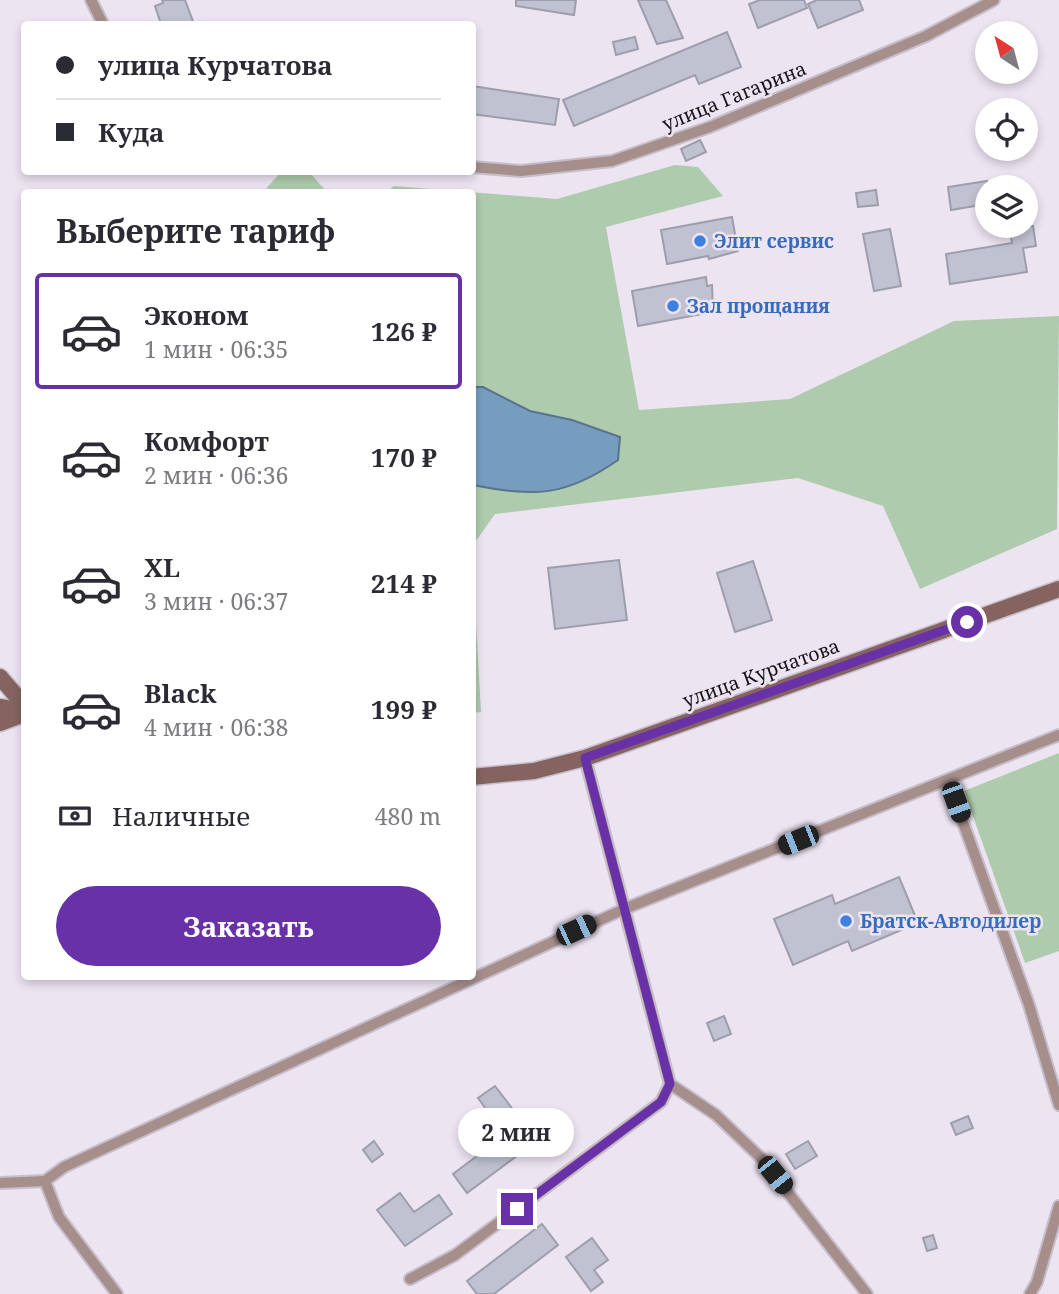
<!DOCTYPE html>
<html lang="ru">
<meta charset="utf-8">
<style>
body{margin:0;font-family:"Noto Serif",serif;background:#f2f2f3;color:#2b2b33;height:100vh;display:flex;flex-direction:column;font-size:26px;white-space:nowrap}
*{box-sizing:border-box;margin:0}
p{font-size:23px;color:#7c7c81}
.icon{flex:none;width:38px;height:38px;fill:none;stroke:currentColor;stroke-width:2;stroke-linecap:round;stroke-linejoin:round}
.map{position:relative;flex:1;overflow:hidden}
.drawer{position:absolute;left:21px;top:189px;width:455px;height:791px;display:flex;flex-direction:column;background:#fff;border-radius:7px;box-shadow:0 4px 10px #0003}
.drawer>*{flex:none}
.banner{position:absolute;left:21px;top:21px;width:455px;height:154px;border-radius:7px;box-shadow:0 4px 10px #0003;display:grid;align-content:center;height:154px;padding:0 35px;background:#fff}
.needle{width:46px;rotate:324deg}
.fabs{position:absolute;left:975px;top:21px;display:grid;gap:14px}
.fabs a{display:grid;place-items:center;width:63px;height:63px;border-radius:50%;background:#fff;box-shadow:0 4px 10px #0003;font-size:35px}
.end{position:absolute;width:32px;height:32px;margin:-16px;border:9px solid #6931a8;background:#fff;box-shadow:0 0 0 4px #fff}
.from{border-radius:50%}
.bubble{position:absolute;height:49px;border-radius:24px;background:#fff;box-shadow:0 4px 10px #0003;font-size:23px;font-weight:700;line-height:49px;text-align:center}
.car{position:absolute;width:21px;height:42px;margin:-21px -10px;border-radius:9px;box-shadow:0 0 5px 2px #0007;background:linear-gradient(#222 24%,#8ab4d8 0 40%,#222 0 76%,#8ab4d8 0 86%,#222 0)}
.banner b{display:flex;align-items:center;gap:24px;height:66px;font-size:26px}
.banner b+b{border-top:2px solid #e1e1e2}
.banner i{width:18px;height:18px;background:#2b2b33}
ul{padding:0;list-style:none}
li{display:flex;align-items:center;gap:21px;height:116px;margin:0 14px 10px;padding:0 21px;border:4px solid transparent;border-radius:7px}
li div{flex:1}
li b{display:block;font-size:26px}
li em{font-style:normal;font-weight:700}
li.active{border-color:#6931a8}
li>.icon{width:63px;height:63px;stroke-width:1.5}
h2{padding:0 35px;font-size:32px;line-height:84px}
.pay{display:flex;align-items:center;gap:18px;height:77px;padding:0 35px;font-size:26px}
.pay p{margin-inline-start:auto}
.primary-button{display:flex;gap:14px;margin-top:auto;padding:14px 35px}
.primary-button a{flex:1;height:80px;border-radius:42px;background:#6931a8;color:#fff;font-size:28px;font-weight:700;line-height:80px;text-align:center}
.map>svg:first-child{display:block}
.green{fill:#aecbad}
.water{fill:#769dbf;stroke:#59748d;stroke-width:2}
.building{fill:#c1c2d1;stroke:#9d9eac;stroke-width:2}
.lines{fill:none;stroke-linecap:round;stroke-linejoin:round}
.street-casing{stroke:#c6becb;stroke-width:14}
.secondary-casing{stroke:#c6becb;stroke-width:19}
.street{stroke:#a68e8b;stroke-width:10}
.secondary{stroke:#85635f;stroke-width:16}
.route{stroke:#6931a8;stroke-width:9}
.shop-dot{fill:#3f7fe0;stroke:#ede4f2;stroke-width:2.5}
.labels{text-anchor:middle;stroke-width:5;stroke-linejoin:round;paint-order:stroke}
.street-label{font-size:19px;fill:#161318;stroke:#ede4f2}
.shop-label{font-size:19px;font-weight:bold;fill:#366cbe;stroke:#ede4f2;text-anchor:start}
</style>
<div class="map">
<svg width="1059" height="1294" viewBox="0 0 1059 1294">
<rect width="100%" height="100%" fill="#ede4f2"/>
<g class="green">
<polygon points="675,165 698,167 723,196 606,227 639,410 790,399 954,321 1059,316 1057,529 920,589 883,506 798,478 495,514 473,545 472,192 386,192 394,186 557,199"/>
<polygon points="281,172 309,172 327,192 263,192"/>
<polygon points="472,549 481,712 473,713 472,713"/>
<polygon points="1059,753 1059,951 1025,963 964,791"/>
</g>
<path class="water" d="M473 387H483L530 411 572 420 620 437 618 460C565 497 535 497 473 485Z"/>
<g class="building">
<polygon points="162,0 185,0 194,24 161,24 155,6 163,3"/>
<polygon points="516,0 576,0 574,15 516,6"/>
<polygon points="638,0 666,0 683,38 657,44"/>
<polygon points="760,0 804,0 807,8 758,28 749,4"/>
<polygon points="817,0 859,0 863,10 818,28 808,4"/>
<polygon points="727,32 741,67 699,84 695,75 574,126 563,100"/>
<polygon points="635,37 638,49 616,55 613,42"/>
<polygon points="472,86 559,99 555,125 472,114"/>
<polygon points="700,140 706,152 686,161 681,149"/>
<polygon points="987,181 987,204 951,210 948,187"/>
<polygon points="876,190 878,205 858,207 856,193"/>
<polygon points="732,217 738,251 709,259 708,256 667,264 661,230"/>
<polygon points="1009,226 1033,226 1036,246 1023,248 1027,272 950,284 946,254 1012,243"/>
<polygon points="890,229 901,286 874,291 863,234"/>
<polygon points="706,277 707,286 712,285 713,312 638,326 632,291"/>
<polygon points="619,560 627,620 555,629 548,568"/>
<polygon points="753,561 772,620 735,632 717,573"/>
<polygon points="899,877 918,923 852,951 848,941 793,965 774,919 832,895 835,904"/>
<polygon points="724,1016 731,1034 714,1041 707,1023"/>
<polygon points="495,1086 524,1124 514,1132 526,1149 467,1193 453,1174 505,1135 478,1098"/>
<polygon points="968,1116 973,1128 956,1135 951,1123"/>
<polygon points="374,1141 383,1154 372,1162 363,1150"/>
<polygon points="808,1141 817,1156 795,1169 786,1154"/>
<polygon points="400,1193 414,1212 439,1195 452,1214 405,1246 377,1210"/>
<polygon points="542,1224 558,1245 494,1294 477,1294 467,1281"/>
<polygon points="933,1235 937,1248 927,1251 923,1238"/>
<polygon points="592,1238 608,1260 594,1270 603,1282 591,1291 566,1257"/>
</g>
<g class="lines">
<g class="street-casing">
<g id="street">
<polyline points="91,0 103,24"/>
<polyline points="472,167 521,171 612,161 710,127 926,36 994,0"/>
<polyline points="585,758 670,1084 716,1115 761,1158 867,1294"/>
<polyline points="948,781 1029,1005 1059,1105"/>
<polyline points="0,1183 45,1181"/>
<polyline points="410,1279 455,1255 661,1102 670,1084"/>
<polyline points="117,1294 59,1217 45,1181 64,1167 624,909 1059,735"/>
<polyline points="1030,1294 1037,1282 1059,1206"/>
</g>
</g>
<g class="secondary-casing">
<g id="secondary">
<polyline points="0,677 24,705"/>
<polyline points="0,707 24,711"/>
<polyline points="0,723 24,714"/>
<polyline points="472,777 534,771 585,758 1059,589"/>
</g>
</g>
<use href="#street" class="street"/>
<use href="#secondary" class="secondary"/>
</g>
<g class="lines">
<polyline class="route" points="517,1209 661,1102 670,1084 585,758 967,622"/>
</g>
<g class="shop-dot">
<circle cx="700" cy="241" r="7"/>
<circle cx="673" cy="306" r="7"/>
<circle cx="846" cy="921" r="7"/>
</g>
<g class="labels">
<g class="street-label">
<text transform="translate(734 96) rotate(-22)" y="7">улица Гагарина</text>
<text transform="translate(761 673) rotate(-20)" y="7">улица Курчатова</text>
</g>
<g class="shop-label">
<text x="714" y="248">Элит сервис</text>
<text x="687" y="313">Зал прощания</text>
<text x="860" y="928">Братск-Автодилер</text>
</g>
</g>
</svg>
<div class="fabs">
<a><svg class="needle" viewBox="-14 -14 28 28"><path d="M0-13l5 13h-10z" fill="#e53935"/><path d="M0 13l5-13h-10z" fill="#7c7c81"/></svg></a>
<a><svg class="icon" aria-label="locate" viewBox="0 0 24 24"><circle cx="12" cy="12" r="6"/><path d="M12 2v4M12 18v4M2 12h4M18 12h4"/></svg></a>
<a><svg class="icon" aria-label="layers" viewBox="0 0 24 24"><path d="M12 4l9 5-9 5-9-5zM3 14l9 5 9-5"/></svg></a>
</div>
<i class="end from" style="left:967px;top:622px"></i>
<i class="end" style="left:517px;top:1209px"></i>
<div class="bubble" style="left:458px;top:1108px;width:116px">2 мин</div>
<i class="car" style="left:956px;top:802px;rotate:160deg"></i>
<i class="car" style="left:798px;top:840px;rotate:248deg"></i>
<i class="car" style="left:576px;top:930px;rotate:65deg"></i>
<i class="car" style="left:775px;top:1175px;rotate:141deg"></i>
<div class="banner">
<b><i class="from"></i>улица Курчатова</b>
<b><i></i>Куда</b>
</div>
<section class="drawer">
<h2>Выберите тариф</h2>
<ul>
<li class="active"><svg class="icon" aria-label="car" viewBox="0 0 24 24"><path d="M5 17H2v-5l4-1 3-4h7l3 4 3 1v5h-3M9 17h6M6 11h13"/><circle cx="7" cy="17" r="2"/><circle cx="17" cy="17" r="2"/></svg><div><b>Эконом</b><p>1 мин · 06:35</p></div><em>126 ₽</em></li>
<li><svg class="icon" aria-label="car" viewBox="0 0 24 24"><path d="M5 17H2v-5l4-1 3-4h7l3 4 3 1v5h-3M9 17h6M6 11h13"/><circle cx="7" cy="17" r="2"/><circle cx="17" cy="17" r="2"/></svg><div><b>Комфорт</b><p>2 мин · 06:36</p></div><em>170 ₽</em></li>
<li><svg class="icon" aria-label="car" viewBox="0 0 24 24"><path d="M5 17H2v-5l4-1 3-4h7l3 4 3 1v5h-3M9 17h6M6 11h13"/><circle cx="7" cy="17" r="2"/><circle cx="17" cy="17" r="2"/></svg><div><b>XL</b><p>3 мин · 06:37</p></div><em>214 ₽</em></li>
<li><svg class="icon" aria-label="car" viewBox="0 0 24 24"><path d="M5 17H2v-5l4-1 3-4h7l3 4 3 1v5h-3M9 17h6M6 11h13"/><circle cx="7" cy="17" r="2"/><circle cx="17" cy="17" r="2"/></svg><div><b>Black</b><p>4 мин · 06:38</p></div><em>199 ₽</em></li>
</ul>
<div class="pay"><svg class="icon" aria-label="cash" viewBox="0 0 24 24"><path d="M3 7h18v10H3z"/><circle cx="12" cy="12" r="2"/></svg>Наличные<p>480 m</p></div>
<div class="primary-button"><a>Заказать</a></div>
</section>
</div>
